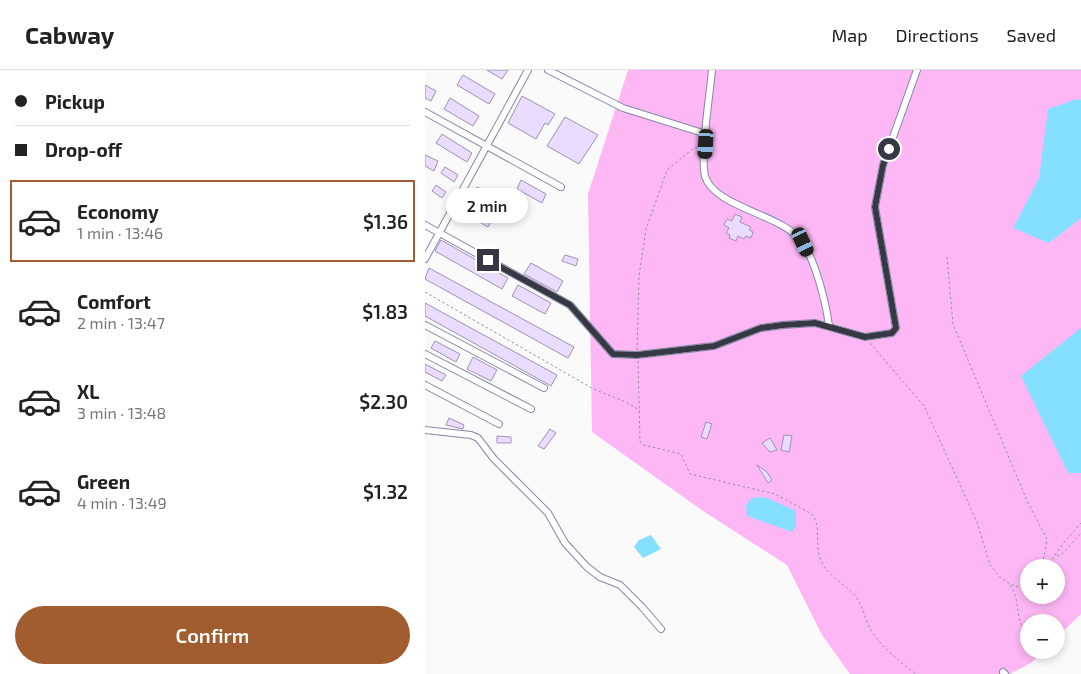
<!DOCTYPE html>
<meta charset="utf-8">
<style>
body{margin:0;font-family:"Exo 2",sans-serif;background:#f2f2f2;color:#222;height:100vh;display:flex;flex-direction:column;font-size:19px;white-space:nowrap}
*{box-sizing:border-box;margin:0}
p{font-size:16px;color:#767676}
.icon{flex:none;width:28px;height:28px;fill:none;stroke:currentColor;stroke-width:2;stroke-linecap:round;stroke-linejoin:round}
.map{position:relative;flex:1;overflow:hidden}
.sheet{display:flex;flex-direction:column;background:#fff;width:425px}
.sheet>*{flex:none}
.hud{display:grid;align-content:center;height:110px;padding:0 15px;background:#fff}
.fabs{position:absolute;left:595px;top:489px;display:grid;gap:10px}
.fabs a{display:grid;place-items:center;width:45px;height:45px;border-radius:50%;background:#fff;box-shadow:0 2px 8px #0003;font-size:25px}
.end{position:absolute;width:22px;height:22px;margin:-11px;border:6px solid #363945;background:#fff;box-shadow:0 0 0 2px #fff}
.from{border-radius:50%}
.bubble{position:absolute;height:35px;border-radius:18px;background:#fff;box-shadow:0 2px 8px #0003;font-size:16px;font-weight:600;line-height:35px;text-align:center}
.car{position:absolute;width:15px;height:30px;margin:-15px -8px;border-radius:6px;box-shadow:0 0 4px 1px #0007;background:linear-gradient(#222 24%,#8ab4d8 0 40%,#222 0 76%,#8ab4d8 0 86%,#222 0)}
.hud b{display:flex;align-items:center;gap:18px;height:48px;font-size:19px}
.hud b+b{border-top:1px solid #e0e0e0}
.hud i{width:12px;height:12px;background:#222}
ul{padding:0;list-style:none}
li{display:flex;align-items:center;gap:15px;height:82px;margin:0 10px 8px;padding:0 5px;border:2px solid transparent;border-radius:0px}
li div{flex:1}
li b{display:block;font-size:19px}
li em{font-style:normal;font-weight:600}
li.on{border-color:#a15d2f}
li>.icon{width:45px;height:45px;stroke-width:1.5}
.cta{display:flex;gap:10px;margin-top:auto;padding:10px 15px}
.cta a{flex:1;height:58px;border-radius:30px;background:#a15d2f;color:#fff;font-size:20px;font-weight:600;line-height:58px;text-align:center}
header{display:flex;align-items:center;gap:30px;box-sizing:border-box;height:70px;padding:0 25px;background:#fff;border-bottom:1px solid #e0e0e0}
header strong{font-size:24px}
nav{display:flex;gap:28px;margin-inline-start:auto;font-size:18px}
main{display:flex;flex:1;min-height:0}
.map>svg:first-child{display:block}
.green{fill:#fcb7f4;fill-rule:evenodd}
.water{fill:#85e0ff}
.building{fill:#eadcff;stroke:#9e92af}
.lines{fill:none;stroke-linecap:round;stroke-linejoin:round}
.street-casing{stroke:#8288a4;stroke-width:8}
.path{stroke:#94959c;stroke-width:1;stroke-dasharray:2.5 2.5;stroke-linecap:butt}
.street{stroke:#fff;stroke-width:6}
.route{stroke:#363945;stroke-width:6}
</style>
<header>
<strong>Cabway</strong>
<nav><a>Map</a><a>Directions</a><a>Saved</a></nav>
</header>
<main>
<section class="sheet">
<div class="hud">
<b><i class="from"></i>Pickup</b>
<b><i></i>Drop-off</b>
</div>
<ul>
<li class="on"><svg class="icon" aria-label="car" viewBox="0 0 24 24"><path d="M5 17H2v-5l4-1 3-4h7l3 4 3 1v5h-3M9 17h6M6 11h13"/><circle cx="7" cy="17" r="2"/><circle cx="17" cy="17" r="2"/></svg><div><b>Economy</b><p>1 min · 13:46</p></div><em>$1.36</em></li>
<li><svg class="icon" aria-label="car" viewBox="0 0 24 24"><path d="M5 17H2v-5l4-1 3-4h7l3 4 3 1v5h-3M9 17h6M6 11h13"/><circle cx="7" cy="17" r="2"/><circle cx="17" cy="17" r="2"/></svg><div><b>Comfort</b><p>2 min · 13:47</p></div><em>$1.83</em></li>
<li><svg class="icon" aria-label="car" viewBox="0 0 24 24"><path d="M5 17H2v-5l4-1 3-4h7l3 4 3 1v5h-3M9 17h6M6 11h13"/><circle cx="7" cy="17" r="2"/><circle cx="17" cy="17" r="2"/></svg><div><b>XL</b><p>3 min · 13:48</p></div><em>$2.30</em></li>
<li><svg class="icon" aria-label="car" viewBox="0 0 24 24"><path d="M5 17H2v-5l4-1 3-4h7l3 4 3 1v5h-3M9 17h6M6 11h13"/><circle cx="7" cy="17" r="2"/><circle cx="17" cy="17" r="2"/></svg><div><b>Green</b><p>4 min · 13:49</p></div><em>$1.32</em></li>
</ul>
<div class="cta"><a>Confirm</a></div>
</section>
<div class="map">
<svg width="656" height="604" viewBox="0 0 656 604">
<rect width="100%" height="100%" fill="#fafafa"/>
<path class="green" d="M203 0H656V544L631 568V552H604V580H619L606 593 585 604H425L397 565 362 495 278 441 167 362 163 124ZM604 498H631V525H604Z"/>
<g class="water">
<polygon points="652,29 656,30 656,148 624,173 588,158 614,108 623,39"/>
<polygon points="656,258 656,403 643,403 596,306"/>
<polygon points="333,427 342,428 371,441 371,455 367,462 322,446 321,435 326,429"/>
<polygon points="226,465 236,479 218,488 209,477 214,470"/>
</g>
<g class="building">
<polygon points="62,0 83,0 77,9"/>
<polygon points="38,5 70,24 64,34 32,15"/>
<polygon points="0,15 11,21 6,31 0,28"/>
<polygon points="97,26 130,44 123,55 120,53 111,69 83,53"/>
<polygon points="25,28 54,46 48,56 19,39"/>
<polygon points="140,47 173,65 154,94 122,76"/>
<polygon points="17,64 47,83 42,92 11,73"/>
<polygon points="0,85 13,91 9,101 0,96"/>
<polygon points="20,97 33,105 29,112 16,103"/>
<polygon points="96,110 121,124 117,133 92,119"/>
<polygon points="11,115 21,122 17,128 7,121"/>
<polygon points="52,117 77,131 72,139 47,125"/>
<polygon points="42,133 68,148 63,157 37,142"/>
<polygon points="310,144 317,147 315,152 326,157 324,160 328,162 326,168 321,166 319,169 313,166 311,171 304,168 305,165 301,163 304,158 299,155 302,149 307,151"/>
<polygon points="16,170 83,208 77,219 10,181"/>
<polygon points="140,185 153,189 151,196 137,191"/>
<polygon points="106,193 138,211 132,222 99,204"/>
<polygon points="4,198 149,277 143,288 0,209"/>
<polygon points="93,215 126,233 120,244 87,226"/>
<polygon points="0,233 132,305 126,316 0,246"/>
<polygon points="10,271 35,284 31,292 6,278"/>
<polygon points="48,287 72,300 66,311 42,299"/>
<polygon points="0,294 21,305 17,311 0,302"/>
<polygon points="24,348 39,355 38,359 21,355"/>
<polygon points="281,352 287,354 282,369 276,367"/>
<polygon points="125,359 131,363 119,379 113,376"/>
<polygon points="359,365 367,366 364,382 356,380"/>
<polygon points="72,366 86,367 86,373 72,373"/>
<polygon points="345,368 352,380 345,382 337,373"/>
<polygon points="332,395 342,402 347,410 343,413"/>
</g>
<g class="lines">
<g class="street-casing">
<g id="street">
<polyline points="123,0 198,38 281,64"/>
<path d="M287 0C285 24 275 85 280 106 289 138 359 144 378 173 391 193 401 233 404 256"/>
<polyline points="0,42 136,117"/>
<polyline points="0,155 145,235 188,284 212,285 289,276 336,258 358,255 390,253 440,267 467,263 471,258 450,137 458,95 492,0"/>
<polyline points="0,189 103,0"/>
<polyline points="0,255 119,318"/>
<polyline points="0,284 106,339"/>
<polyline points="0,315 74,354"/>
<polyline points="0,360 46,365 53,368 69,389 123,443 140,473 162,497 175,507 195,515 217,537 236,559"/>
<polyline points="578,602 580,604"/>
</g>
</g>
<g class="path">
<polyline points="522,187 528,254 603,433 622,469 617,498"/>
<path d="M0 222 165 317C182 326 200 329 215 341"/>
<polyline points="445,273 499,336 552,452 565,495 576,508 585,514 593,517 604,515"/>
<polyline points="212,280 214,206 221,159 242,100 269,78 273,77"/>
<path d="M213 291 215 372 219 375 256 384 265 404 350 424 387 444C396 455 390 474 395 488 401 506 420 513 431 527 439 538 440 551 447 562 458 578 475 592 491 604"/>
<polyline points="632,486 637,484 656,463"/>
<polyline points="622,498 636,476 656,453"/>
<path d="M585 515C597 532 588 551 604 566"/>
<polyline points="616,580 616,581"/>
</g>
<use href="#street" class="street"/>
</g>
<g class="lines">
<polyline class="route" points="63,190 145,235 188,284 212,285 289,276 336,258 358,255 390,253 440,267 467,263 471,258 450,137 458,95 464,79"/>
</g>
</svg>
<div class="fabs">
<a>+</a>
<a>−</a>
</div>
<i class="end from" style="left:464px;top:79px"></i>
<i class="end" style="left:63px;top:190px"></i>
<div class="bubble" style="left:21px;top:118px;width:82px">2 min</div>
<i class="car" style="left:281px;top:74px;rotate:184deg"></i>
<i class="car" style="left:378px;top:172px;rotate:155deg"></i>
</div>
</main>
